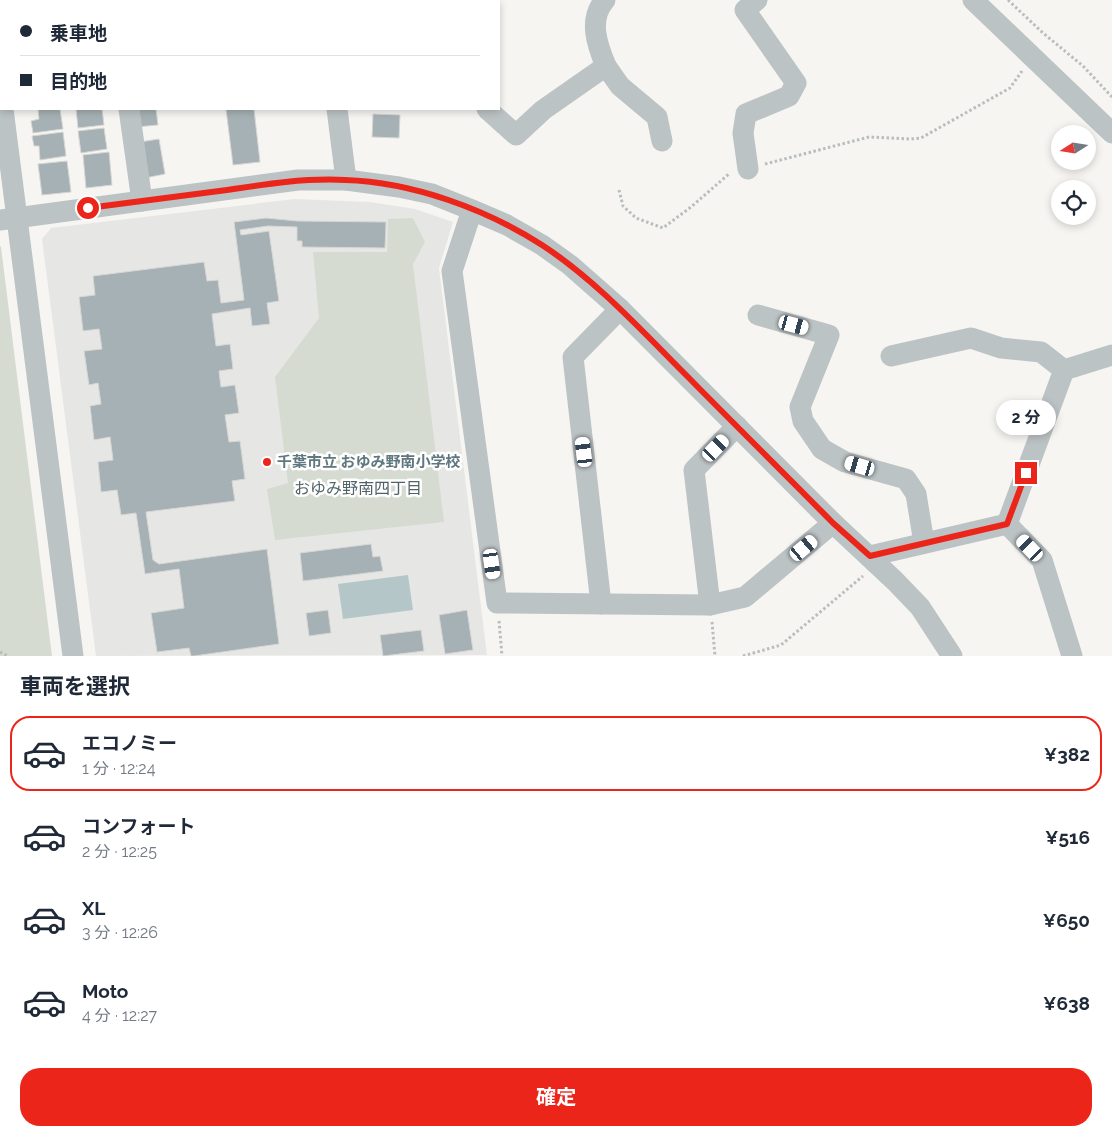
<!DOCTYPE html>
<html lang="ja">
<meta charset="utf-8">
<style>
body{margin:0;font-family:Raleway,"Noto Sans JP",sans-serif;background:#f2f2f3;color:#1f2937;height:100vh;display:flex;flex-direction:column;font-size:19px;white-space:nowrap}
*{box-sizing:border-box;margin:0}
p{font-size:16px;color:#747a83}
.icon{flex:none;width:28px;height:28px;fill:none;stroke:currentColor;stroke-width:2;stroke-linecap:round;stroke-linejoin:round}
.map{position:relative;height:656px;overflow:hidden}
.sheet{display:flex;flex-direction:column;background:#fff;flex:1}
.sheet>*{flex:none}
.guide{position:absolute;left:0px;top:0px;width:500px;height:110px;box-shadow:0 2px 8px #0003;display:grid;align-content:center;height:110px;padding:0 20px;background:#fff}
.needle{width:32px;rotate:258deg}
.fabs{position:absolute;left:1051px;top:125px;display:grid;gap:10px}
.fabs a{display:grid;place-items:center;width:45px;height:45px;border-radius:50%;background:#fff;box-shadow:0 2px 8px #0003;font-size:25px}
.end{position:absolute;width:22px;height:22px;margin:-11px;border:6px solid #ec251b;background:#fff;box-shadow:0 0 0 2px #fff}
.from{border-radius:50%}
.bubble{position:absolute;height:35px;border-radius:18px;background:#fff;box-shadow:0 2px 8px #0003;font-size:16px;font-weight:700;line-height:35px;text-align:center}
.car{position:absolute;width:15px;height:30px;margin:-15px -8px;border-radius:6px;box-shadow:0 0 4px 1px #0007;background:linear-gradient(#fff 24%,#345 0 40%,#fff 0 76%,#345 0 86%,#fff 0)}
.guide b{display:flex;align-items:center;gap:18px;height:48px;font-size:19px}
.guide b+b{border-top:1px solid #e0e1e3}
.guide i{width:12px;height:12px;background:#1f2937}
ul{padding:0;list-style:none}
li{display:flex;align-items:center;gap:15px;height:75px;margin:0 10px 8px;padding:0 10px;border:2px solid transparent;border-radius:20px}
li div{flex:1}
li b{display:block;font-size:19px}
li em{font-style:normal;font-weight:700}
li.current{border-color:#ec251b}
li>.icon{width:45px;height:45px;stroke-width:1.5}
h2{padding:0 20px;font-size:22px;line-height:60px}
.action{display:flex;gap:10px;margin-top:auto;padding:10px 20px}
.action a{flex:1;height:58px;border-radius:20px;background:#ec251b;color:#fff;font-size:20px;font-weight:700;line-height:58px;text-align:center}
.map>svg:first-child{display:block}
.built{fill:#e6e7e5}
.green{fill:#d6dbd1}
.water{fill:#b4c6c8}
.building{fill:#a5b1b4;stroke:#d7d7d4}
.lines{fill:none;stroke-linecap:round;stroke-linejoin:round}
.path{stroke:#b8bdbe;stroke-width:3;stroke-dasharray:2.5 2.5;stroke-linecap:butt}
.minor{stroke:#bcc3c5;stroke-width:21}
.route{stroke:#ec251b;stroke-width:6}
.poi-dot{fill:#ec251b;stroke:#fff;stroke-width:2}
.labels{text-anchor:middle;stroke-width:5;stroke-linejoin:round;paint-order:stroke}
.poi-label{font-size:15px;font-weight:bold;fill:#5f777f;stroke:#fff;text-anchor:start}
.neighbourhood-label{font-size:16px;fill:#516369;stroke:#fff}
</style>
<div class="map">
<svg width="1112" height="656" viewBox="0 0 1112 656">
<rect width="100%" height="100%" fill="#f6f5f2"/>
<polygon class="built" points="295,199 370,202 415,209 453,222 439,268 487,655 96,656 42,239 51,228"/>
<g class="green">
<polygon points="413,218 425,242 413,264 444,522 275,540 267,489 288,483 275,377 319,318 313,252 387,252 388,219"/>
<polygon points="0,246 1,247 52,656 0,656"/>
</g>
<polygon class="water" points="408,575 413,610 343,619 338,584"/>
<g class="building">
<rect x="59" y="0" width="28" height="1"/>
<polygon points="38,109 60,109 63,129 33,133 31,121 39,119"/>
<polygon points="76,109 102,109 104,125 78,128"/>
<polygon points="134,109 156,109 158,125 136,127"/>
<polygon points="226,109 254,109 260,162 233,165"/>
<polygon points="373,114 400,115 399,138 372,137"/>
<polygon points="104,128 107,149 81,153 78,131"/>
<polygon points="63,132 66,156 40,160 39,146 34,146 32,136"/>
<polygon points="159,139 165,174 145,178 140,142"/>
<polygon points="109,152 112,185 86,188 83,155"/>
<polygon points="67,161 71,192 42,195 38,164"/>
<polygon points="266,218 297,221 386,222 385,248 302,247 302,241 297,241 297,227 268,226 240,230 241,235 269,231 279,301 267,303 270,324 252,326 250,308 212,314 216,346 230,344 233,369 219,371 221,387 235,385 239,413 225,415 229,442 240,441 245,479 232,481 235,501 146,512 153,560 159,564 267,549 279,644 194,656 191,656 189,648 157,652 151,613 184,608 179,569 145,574 136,513 121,515 117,490 101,492 98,462 113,460 110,437 94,440 90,406 101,404 98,383 89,385 84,351 102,349 99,329 83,331 79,297 95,295 93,276 204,262 207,281 218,280 221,303 244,300 234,222"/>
<polygon points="371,544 373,557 380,556 383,571 303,581 300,553"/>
<polygon points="328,610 331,633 309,636 306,613"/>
<polygon points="467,610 473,650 445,654 439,615"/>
<polygon points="421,630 424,651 383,656 380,635"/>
</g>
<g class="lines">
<g class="path">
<polyline points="1008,0 1043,33 1083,66 1112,97"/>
<polyline points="765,164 869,137 910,139 921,138 1010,88 1022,71"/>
<polyline points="619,190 623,206 636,218 663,228 691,207 730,173"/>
<polyline points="499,621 502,656"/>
<polyline points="712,622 715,656"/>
<polyline points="0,652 8,656"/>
<polyline points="743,656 781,645 863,576"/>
</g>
<g class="minor">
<polyline points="114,0 114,1"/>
<polyline points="219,0 220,1"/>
<polyline points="324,0 324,1"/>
<path d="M605 0C588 19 597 45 606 66"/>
<polyline points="973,0 1112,133"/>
<polyline points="3,109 73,656"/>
<polyline points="129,109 142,201"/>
<polyline points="337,109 346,180"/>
<polyline points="487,109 516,135 543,110 606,66 620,86 657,117 662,141"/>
<polyline points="748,169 743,133 746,114 789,96 796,83 745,10 757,0"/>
<polyline points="472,210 452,271 497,603 710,605 745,597 833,523"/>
<polyline points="0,220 298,180 346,180 399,187 432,194 472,210 507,225 542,245 570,265 620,309 833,523 895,581 920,607 952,656"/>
<polyline points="758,315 829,335 800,407 803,421 822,449 845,462 906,479 916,494 924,543"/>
<polyline points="891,356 971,338 1001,348 1041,352 1064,370"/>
<polyline points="1064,370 1112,355"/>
<polyline points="1007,524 1064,370"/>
<polyline points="870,556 1007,524 1042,560 1072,656"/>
<polyline points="601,604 573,357 620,309"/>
<polyline points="710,605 694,470 737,426"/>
</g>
</g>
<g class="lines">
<path class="route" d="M88 208C135 202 181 196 227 190 266 184 305 178 345 180 412 182 486 209 542 245 596 280 643 332 688 377 736 426 785 474 833 523L870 556 1007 524 1026 473"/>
</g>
<circle class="poi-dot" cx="267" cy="462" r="5"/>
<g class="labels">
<g class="poi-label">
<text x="277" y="467">千葉市立 おゆみ野南小学校</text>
</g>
<g class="neighbourhood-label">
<text x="358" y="494">おゆみ野南四丁目</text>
</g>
</g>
</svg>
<div class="fabs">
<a><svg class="needle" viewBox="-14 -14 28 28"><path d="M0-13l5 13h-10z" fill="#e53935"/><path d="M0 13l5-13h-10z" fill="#747a83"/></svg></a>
<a><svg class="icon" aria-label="locate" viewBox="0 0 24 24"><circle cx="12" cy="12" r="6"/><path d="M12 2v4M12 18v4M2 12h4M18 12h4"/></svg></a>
</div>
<i class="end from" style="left:88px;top:208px"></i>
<i class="end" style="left:1026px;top:473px"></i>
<div class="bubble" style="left:996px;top:400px;width:60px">2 分</div>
<i class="car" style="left:794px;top:325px;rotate:105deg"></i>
<i class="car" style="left:716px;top:448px;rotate:44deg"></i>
<i class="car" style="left:584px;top:452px;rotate:353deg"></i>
<i class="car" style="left:860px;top:466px;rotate:286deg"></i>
<i class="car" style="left:804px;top:548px;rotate:50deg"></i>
<i class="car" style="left:1030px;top:548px;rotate:316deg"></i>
<i class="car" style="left:492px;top:564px;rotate:172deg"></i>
<div class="guide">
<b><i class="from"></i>乗車地</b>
<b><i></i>目的地</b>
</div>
</div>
<section class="sheet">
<h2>車両を選択</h2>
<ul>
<li class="current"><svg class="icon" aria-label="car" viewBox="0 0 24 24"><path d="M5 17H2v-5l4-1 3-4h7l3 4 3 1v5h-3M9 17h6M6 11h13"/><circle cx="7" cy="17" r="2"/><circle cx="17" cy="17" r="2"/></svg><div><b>エコノミー</b><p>1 分 · 12:24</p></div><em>¥382</em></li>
<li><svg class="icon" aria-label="car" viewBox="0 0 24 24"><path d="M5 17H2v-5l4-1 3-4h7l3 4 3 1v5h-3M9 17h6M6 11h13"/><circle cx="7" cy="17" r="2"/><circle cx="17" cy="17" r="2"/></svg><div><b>コンフォート</b><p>2 分 · 12:25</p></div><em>¥516</em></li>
<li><svg class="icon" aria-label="car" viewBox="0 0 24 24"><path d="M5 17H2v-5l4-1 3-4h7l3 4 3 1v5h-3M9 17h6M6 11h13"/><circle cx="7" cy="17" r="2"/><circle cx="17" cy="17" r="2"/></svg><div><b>XL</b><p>3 分 · 12:26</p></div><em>¥650</em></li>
<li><svg class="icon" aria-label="car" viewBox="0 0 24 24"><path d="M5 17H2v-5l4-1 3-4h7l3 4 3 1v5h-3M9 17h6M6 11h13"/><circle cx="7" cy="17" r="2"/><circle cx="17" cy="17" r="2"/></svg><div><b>Moto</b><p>4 分 · 12:27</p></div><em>¥638</em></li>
</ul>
<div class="action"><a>確定</a></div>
</section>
